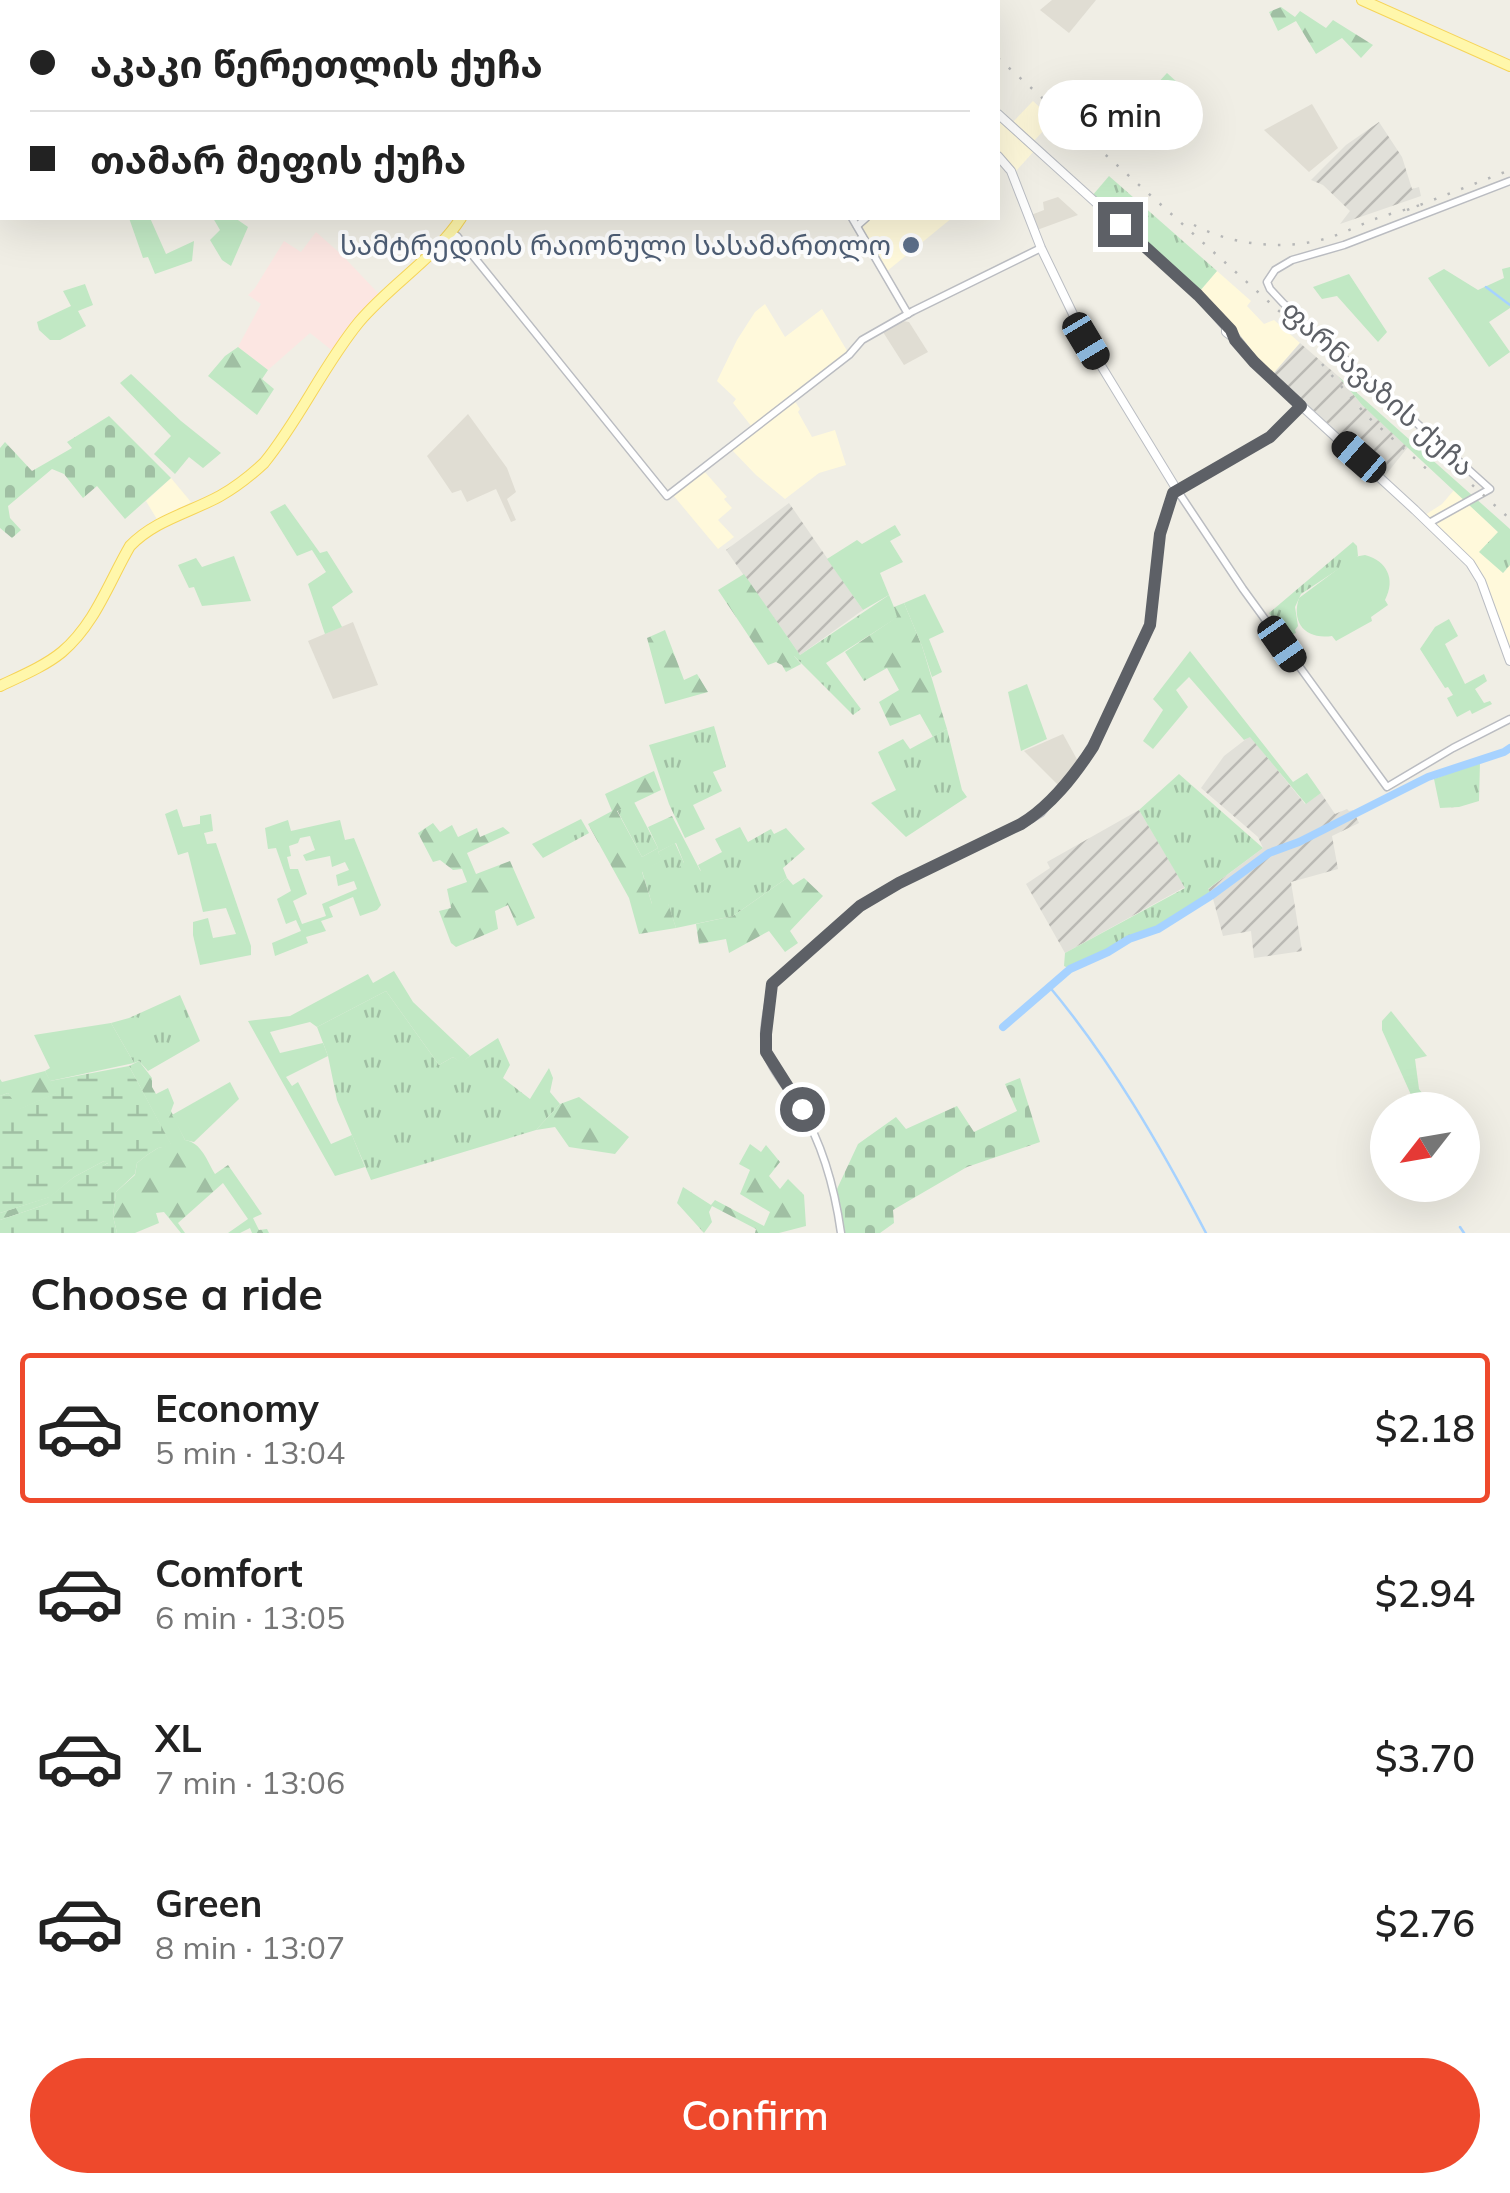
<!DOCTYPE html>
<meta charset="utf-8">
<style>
body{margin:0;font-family:Mulish,"Noto Sans Georgian",sans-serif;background:#f6f6f6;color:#222;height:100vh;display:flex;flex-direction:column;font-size:38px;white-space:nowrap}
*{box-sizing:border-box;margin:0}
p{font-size:32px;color:#767676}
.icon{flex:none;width:55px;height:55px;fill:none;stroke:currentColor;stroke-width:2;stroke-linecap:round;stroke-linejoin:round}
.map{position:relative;height:1233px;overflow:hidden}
.drawer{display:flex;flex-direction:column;background:#fff;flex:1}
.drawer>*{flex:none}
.guide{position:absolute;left:0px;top:0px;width:1000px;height:220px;box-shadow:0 10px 40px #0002;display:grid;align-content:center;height:220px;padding:0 30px;background:#fff}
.needle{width:65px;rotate:239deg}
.fabs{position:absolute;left:1370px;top:1092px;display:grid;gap:20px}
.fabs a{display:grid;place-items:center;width:110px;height:110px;border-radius:50%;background:#fff;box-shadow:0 10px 40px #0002;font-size:50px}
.end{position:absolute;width:45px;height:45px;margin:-22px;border:12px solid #5d6066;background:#fff;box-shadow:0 0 0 5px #fff}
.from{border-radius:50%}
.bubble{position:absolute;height:70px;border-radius:35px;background:#fff;box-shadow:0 10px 40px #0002;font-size:32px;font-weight:600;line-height:70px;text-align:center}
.car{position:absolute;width:30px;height:60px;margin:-30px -15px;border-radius:12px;box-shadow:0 0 8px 2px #0007;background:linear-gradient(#222 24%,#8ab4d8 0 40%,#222 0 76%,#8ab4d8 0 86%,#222 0)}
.guide b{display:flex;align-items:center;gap:35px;height:95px;font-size:38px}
.guide b+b{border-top:2px solid #e0e0e0}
.guide i{width:25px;height:25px;background:#222}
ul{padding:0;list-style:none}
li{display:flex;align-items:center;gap:30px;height:150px;margin:0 20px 15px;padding:0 10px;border:5px solid transparent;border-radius:10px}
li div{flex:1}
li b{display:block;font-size:38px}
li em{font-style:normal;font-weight:600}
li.current{border-color:#ee492c}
li>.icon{width:90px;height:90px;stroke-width:1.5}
h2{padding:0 30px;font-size:45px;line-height:120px}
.action{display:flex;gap:20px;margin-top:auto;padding:20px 30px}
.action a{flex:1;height:115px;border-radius:60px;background:#ee492c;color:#fff;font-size:40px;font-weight:600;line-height:115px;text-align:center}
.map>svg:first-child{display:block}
.commercial{fill:#fff9db}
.industrial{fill:url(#industrial-furrows)}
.education{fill:#e0ddd3}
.medical{fill:#fce6e2}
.grass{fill:url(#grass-tufts)}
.forest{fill:url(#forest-firs)}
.wetland{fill:url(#wetland-marsh)}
.cemetery{fill:url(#cemetery-stones)}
.garden{fill:#c1e8c4;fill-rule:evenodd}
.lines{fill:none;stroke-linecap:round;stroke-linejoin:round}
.stream{stroke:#a6d2ff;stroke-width:2.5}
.river{stroke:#a6d2ff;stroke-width:8}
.tertiary-casing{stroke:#babcc1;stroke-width:9}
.secondary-casing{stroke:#babdc3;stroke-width:10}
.primary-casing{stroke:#f6d458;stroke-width:12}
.tertiary{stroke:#fff;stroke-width:6}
.secondary{stroke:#fff;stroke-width:8}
.primary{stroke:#fff7ab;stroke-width:10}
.rail{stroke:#b6b7b7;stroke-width:2.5;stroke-dasharray:2.5 12;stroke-linecap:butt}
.route{stroke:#5d6066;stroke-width:12}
.service-dot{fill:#5c6f8a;stroke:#fff;stroke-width:4}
.labels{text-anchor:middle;stroke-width:8;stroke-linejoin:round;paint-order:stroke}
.service-label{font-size:28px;fill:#4e5e75;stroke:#fff;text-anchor:end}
.street-label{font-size:28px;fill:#5d6066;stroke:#fff}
</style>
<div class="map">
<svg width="1510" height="1233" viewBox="0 0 1510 1233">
<defs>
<pattern id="industrial-furrows" width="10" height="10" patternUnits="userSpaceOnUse" patternTransform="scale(2.5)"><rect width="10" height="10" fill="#e1e0d9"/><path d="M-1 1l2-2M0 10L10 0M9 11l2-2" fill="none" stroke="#bab9b4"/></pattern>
<pattern id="grass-tufts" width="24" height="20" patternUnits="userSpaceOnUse" patternTransform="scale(2.5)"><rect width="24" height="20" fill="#c1e8c4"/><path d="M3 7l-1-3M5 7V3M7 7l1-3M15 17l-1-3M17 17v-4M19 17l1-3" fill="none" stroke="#a0bfa3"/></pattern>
<pattern id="forest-firs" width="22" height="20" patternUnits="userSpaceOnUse" patternTransform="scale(2.5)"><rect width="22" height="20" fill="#c1e8c4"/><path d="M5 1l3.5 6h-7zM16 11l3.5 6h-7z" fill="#a0bfa3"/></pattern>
<pattern id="wetland-marsh" width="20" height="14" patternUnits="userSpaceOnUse" patternTransform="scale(2.5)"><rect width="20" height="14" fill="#c1e8c4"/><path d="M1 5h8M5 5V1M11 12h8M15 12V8" fill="none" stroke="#a0bfa3"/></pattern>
<pattern id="cemetery-stones" width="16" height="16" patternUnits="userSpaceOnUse" patternTransform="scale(2.5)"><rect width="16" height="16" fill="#c1e8c4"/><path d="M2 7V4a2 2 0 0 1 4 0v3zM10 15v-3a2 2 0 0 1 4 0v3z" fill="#a0bfa3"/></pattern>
</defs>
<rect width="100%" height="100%" fill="#f0eee5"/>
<g class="commercial">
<polygon points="1033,101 1053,120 1034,141 1013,122"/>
<polygon points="1000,119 1035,150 1016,171 998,151 998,121"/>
<polygon points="872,218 952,218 886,272 861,227"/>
<polygon points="1217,271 1251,301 1247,306 1264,324 1274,320 1300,343 1272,375 1254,358 1225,317 1199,292"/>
<polygon points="765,304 785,337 822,309 849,354 752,427 733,403 736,399 717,381 737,340 755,312"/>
<polygon points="794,400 800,409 798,412 812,437 835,430 846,465 819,473 785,499 756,475 732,450"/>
<polygon points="704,471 727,497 724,499 732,508 718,520 734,537 718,549 673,495"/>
<polygon points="171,478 191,502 158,521 146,501"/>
<polygon points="1454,490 1498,532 1503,573 1510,565 1510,651 1486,585 1425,515 1442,504"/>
</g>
<g class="industrial">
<polygon points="1379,122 1402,157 1412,189 1419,187 1421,196 1340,224 1350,211 1323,185 1311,180 1346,145"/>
<polygon points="1300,343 1338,376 1362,405 1408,447 1384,477 1272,375"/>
<polygon points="789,503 863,610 800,655 726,550"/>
<polygon points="1250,736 1305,804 1321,793 1335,814 1347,809 1349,811 1353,810 1359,823 1332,836 1338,869 1291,882 1302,951 1254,958 1251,931 1223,936 1212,895 1207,890 1263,848 1258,837 1201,788 1224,756"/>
<polygon points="1139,810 1185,887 1065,953 1026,884 1050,868 1047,862"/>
</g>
<g class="education">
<polygon points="1052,0 1096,0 1069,33 1040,10"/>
<polygon points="1312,104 1338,148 1309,172 1264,130"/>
<polygon points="1058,197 1078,215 1037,230 1031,215 1044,210 1043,202"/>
<polygon points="903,321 909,322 928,352 904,365 883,332"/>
<polygon points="468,414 507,468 516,492 507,499 516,520 511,522 496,489 467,502 461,490 452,493 427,456"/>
<polygon points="353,622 378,685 333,699 308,641"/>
<polygon points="1063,734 1079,763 1060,787 1024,751"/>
</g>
<polygon class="medical" points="316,232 342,255 379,294 359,315 334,352 310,333 268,370 238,347 261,304 248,295 255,288 284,241 301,252"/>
<g class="grass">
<polygon points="1167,73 1190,94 1172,114 1154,98 1154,87"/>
<polygon points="1109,176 1217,271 1199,292 1092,196"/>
<polygon points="1338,376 1510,529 1510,565 1503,573 1479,552 1498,532 1362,405"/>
<polygon points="1353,542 1357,546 1358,556 1301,594 1295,607 1298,626 1295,630 1296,633 1286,637 1269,613"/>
<polygon points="889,595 898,617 826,663 861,709 853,715 793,655 800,655"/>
<polygon points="714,726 726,767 713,772 722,791 693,805 705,829 685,838 669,804 649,745"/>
<polygon points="947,729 962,790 967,797 906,837 871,803 896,790 878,752 903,739 910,749"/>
<polygon points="1480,762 1479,801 1459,807 1440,808 1434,779"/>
<polygon points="1179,774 1263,848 1208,889 1212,895 1158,929 1129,939 1107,952 1070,969 1064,966 1065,953 1185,888 1139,810"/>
<polygon points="634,802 658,848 642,857 617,810"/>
<polygon points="581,819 589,833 543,858 532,844"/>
<polygon points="740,827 748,842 771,829 774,834 786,828 805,849 783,868 787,878 733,916 676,928 668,904 652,904 642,871 662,860 658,852 675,843 684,863 701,871 698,865 722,852 715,839"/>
<polygon points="386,991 439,1065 453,1057 461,1062 498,1038 510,1065 503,1078 530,1099 549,1068 553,1078 550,1092 560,1104 536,1130 371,1180 337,1100 328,1056 317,1027"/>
<polygon points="180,995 200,1041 148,1071 139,1061 134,1063 111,1023 129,1018"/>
</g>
<g class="forest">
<polygon points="1281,7 1295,17 1300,11 1326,28 1333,20 1373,45 1361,58 1342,38 1316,54 1296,21 1278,31 1269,12"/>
<polygon points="238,347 268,370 262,379 274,389 257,415 208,376 225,356"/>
<polygon points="744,574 800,655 794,656 801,664 786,672 782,665 776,662 768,665 718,590"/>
<polygon points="904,603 922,646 947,729 933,737 920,714 890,726 879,702 899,690 887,668 864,681 845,652 897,617 894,607"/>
<polygon points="665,630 684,680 697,674 708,692 665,704 647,638"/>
<polygon points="654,771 661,790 617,811 642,857 658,848 648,827 672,816 701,872 682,881 675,871 684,863 676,843 658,852 663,860 642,872 652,904 668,903 676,928 639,934 629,898 588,824 612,811 605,794"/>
<polygon points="433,823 440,832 452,825 458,837 477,828 480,837 503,827 510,833 467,853 476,874 510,861 535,918 517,926 508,905 495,911 498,929 456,947 451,943 439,911 451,908 447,889 467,882 462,869 453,870 440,860 433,862 418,833"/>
<polygon points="787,878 793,885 804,878 823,896 790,931 798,943 785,952 769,931 729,953 726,939 699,944 696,924 733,916"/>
<path d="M139 1061 152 1078V1087L156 1094 168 1088 174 1103 171 1111 185 1140C202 1143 207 1161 215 1174L228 1165 262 1214 253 1218 259 1230 267 1229 269 1233H252L250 1228 240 1233H228L248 1219 223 1183 178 1223 185 1233H181L164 1212 156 1213 159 1223 135 1233H117L113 1216 116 1192 135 1175 137 1163 147 1155 158 1148 171 1145 129 1066Z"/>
<polygon points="45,1071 57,1093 18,1110 8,1093 0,1096 0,1079 2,1082"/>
<polygon points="579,1097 629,1137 615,1154 569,1147 555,1127 536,1130 560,1104"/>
<polygon points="750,1144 761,1152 766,1145 780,1162 769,1176 780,1189 788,1179 804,1195 806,1226 779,1233 755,1233 756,1229 712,1206 709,1212 712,1222 704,1233 677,1203 683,1187 711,1205 715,1200 764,1226 770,1212 740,1194 750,1170 739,1164"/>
<polygon points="104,1161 109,1162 47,1204 0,1220 0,1213 49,1197 74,1177"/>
</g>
<polygon class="wetland" points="129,1066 172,1146 158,1148 147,1155 137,1163 135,1174 116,1192 113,1216 117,1233 0,1233 0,1220 47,1204 72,1183 108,1163 104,1161 74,1177 50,1197 0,1213 0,1096 8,1093 19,1109 56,1093 50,1081"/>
<g class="cemetery">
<polygon points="109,416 171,478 125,519 97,486 83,498 64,474 52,469 8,506 10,518 21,530 12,538 0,528 0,448 5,442 32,471 72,448 67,442"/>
<polygon points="1020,1078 1040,1142 967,1167 893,1210 894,1223 880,1233 845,1233 837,1189 858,1144 896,1117 906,1129 957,1106 974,1132 1017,1111 1005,1084"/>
</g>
<g class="garden">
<polygon points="129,218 150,218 166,254 194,241 192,261 155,274 148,257 143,258"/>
<polygon points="213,218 235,218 248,227 231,266 222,260 210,240 220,230"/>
<polygon points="1510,267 1510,308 1489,322 1510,352 1489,367 1428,278 1444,269 1478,290 1504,278 1502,269"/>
<polygon points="1349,274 1387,332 1378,342 1337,296 1322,299 1313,287"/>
<polygon points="85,284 93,305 78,311 86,326 60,340 50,340 39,330 37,322 71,306 63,291"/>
<polygon points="131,374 181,421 221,453 203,468 189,457 175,474 154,454 171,436 120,383"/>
<polygon points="285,504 320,553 327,551 353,592 332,607 342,627 325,634 308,584 326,572 312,550 297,556 270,512"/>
<polygon points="895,525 901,535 890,541 903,562 880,573 889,595 863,610 827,559 857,540 862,544"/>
<path d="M1365 555C1387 561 1396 579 1385 600L1388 605 1371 617 1372 621 1336 641 1332 636C1305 640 1291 622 1299 598L1354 557Z"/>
<polygon points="234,556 251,601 202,606 194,587 189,588 178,565 196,558 202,567"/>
<polygon points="925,594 944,632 929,639 942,672 932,677 922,646 904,603"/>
<polygon points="1449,619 1458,636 1445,644 1465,684 1484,674 1487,681 1475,689 1484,703 1490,701 1492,704 1472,714 1470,710 1457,717 1447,698 1453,695 1448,687 1445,688 1420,649 1435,627"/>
<polygon points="1190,651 1293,782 1307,773 1321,793 1306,804 1250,737 1244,740 1189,677 1176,690 1188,707 1153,749 1143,741 1163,710 1153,699"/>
<polygon points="1027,684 1047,739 1021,751 1008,692"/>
<polygon points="177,809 183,827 200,824 200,816 211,814 213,831 204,833 207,844 216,843 251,946 251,955 200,965 193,935 193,922 208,918 213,938 236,934 226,908 203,912 188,852 178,855 165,814"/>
<path d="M288 820 291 831 340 820 345 840 354 838 381 905 377 910 360 916 353 897 329 907 333 917 321 921 326 931 306 937 308 943 275 956 272 943 301 931 296 920 286 924 277 899 291 891 276 848 268 849 265 828ZM310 836 315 850 303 855 306 861 330 856 332 867 345 862 349 870 336 875 338 886 354 881 357 889 322 904 326 916 302 924 293 901 307 894 298 869H290L287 857 291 856 289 846 298 843 300 838Z"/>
<polygon points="394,971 413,1002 470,1056 461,1063 453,1057 439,1065 386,991 317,1027 310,1022 270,1032 280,1053 323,1043 328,1056 286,1077 292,1086 298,1082 331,1144 352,1135 365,1167 335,1176 248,1021 290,1016 368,974 373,983"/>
<polygon points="1391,1011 1427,1056 1415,1059 1419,1089 1432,1106 1427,1110 1414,1110 1412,1097 1382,1030 1382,1021"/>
<polygon points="111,1023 134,1063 50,1081 45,1071 50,1068 34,1035"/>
<polygon points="230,1082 239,1099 194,1142 185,1140 172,1115"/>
</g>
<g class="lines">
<g class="stream">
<polyline points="1486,287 1510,305"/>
<path d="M1048 985C1111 1060 1161 1147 1206 1233"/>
<polyline points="1460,1227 1464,1233"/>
</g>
<polyline class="river" points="1003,1027 1070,969 1108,952 1129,939 1158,929 1212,895 1269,853 1299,842 1428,777 1504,752 1510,748"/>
<g class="tertiary-casing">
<g id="tertiary">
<polyline points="852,218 908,314"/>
<polyline points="857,226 866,218"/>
<polyline points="452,233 457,236 667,496 849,355 862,340 913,311 1041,248"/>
<polyline points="1429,523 1490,489 1283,303 1270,289 1267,282 1275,270 1292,260 1344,245 1510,181"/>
<path d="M841 1233C835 1190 823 1145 800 1107 790 1090 773 1073 767 1054 760 1033 769 1005 772 984L860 907 899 883 1021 825 1041 813 1081 764 1107 719 1150 625 1160 534 1168 506 1177 490 1243 589 1387 787 1453 748 1510 719"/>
</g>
</g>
<g class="secondary-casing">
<g id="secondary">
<polyline points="873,0 876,2"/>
<polyline points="998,114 1198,295 1226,327"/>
<polyline points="998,156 1011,171 1041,248 1086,341 1177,490 1270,437 1301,406"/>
<polyline points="1232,333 1226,327 1226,332 1230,335 1232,333 1256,364 1415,510 1470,563 1481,581 1510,661"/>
</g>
</g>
<g class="primary-casing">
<g id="primary">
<polyline points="1362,0 1510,66"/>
<polyline points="823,2 832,0"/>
<path d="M0 686C21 676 45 666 62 652 95 624 109 582 130 546 155 520 189 513 220 496 236 487 250 476 264 463 300 419 323 366 359 322 390 285 436 257 461 218"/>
</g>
</g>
<use href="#tertiary" class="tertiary"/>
<use href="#secondary" class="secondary"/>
<use href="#primary" class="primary"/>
<g class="rail">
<polyline points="938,0 941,2"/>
<polyline points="998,58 1510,519"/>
<polyline points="1407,210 1510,170"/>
<path d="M1194 225C1233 246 1289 251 1331 237 1346 232 1360 225 1375 219 1389 214 1405 210 1420 205"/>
<polyline points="1322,364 1367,416 1430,472"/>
</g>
</g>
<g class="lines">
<path class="route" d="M802 1109 766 1052V1034L772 984 860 906 899 883 1021 824C1051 806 1074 776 1093 747L1150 625 1160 534 1173 493 1270 437 1301 406 1254 362 1235 340 1231 330 1198 295 1120 224"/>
</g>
<circle class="service-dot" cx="911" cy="245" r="10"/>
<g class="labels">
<g class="service-label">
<text x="891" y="255">სამტრედიის რაიონული სასამართლო</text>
</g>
<g class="street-label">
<text transform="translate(1378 388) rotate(42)" y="10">ფარნავაზის ქუჩა</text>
</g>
</g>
</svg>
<div class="fabs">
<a><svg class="needle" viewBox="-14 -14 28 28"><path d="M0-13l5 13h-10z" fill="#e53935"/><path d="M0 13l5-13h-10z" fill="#767676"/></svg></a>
</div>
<i class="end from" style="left:802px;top:1109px"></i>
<i class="end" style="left:1120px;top:224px"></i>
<div class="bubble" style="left:1038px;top:80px;width:165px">6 min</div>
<i class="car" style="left:1086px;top:341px;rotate:149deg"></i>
<i class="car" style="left:1359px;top:457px;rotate:311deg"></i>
<i class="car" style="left:1282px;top:644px;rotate:145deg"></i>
<div class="guide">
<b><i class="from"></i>აკაკი წერეთლის ქუჩა</b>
<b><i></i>თამარ მეფის ქუჩა</b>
</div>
</div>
<section class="drawer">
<h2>Choose a ride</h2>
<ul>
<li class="current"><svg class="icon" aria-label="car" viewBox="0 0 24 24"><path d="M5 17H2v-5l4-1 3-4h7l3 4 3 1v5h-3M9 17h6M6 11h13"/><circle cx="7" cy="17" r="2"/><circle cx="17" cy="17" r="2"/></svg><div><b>Economy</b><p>5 min · 13:04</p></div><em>$2.18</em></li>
<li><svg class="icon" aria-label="car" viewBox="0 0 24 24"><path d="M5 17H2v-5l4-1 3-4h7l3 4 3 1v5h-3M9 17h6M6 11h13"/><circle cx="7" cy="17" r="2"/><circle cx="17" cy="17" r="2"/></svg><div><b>Comfort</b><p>6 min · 13:05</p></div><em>$2.94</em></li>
<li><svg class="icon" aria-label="car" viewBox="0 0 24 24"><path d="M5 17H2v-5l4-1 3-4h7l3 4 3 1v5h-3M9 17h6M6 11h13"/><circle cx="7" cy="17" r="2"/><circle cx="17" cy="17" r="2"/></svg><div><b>XL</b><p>7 min · 13:06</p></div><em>$3.70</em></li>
<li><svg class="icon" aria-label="car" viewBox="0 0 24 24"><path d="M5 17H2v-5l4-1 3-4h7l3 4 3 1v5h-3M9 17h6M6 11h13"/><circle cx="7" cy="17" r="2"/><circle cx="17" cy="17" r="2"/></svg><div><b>Green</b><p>8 min · 13:07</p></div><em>$2.76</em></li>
</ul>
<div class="action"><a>Confirm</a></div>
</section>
